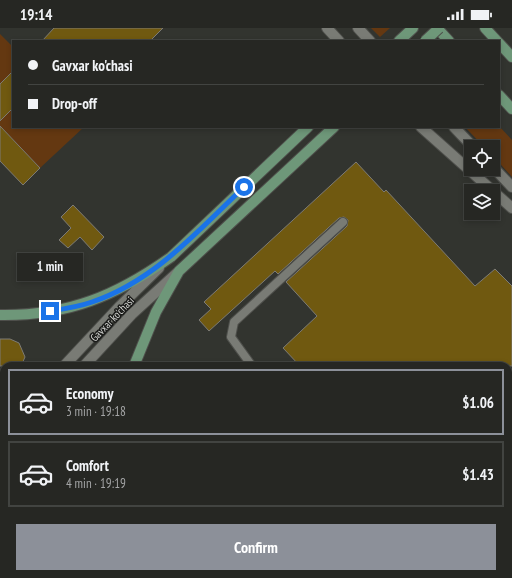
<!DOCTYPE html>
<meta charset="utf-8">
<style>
body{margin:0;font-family:"PT Sans Narrow",sans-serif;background:#2e2f2b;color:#f1f3f6;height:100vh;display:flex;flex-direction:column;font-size:15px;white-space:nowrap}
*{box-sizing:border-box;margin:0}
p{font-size:13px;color:#a4a5a6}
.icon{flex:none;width:22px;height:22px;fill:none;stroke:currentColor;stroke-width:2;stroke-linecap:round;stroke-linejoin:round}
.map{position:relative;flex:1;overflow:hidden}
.panel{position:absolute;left:0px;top:334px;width:512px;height:216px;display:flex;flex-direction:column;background:#262723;border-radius:12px 12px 0 0;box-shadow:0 2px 6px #0003,0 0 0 1px #424441}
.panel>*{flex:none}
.top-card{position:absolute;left:12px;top:12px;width:488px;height:88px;border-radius:0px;box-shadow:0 2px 6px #0003,0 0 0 1px #424441;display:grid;align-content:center;height:88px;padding:0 16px;background:#262723}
.controls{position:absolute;left:464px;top:112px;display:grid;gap:8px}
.controls a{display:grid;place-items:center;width:36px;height:36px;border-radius:0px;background:#262723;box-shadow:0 2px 6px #0003,0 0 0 1px #424441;font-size:20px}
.end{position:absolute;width:18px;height:18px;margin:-9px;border:5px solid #1a73e8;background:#fff;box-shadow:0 0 0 2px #fff}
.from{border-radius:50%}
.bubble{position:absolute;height:28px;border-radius:0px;background:#262723;box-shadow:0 2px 6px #0003,0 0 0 1px #424441;font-size:13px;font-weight:600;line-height:28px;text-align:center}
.top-card b{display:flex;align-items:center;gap:14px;height:38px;font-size:15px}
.top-card b+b{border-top:1px solid #424441}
.top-card i{width:10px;height:10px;background:#f1f3f6}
ul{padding:7px 0 0;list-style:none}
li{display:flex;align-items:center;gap:12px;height:66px;margin:0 8px 6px;padding:0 8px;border:2px solid #424441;border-radius:0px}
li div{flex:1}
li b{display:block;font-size:15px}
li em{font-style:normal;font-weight:600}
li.current{border-color:#8c9099}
li>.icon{width:36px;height:36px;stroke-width:1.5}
.action{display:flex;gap:8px;margin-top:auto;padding:8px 16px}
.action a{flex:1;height:46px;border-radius:0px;background:#8c9099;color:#fff;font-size:16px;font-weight:600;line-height:46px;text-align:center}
.status{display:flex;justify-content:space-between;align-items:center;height:28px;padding:0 20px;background:#262723;direction:ltr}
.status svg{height:11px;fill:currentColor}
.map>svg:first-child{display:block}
.green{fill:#643811}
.building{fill:#705910;stroke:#7d7b75}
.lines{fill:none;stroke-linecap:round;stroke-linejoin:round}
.lane-casing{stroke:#4e4f4b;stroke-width:10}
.secondary-casing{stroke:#4e4f4b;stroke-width:12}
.primary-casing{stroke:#4e4f4b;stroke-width:12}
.lane{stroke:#797b75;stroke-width:8}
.secondary{stroke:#797b75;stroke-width:10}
.primary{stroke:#6e9779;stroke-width:10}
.primary-bridge-casing{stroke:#4e4f4b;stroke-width:12;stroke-linecap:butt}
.primary-bridge{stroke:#6e9779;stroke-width:10}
.route{stroke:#1a73e8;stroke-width:5}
.labels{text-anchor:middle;stroke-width:3;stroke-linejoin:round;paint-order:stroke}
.street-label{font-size:11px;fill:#d4d5d2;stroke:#1a1b19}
</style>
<div class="status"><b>19:14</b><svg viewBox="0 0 49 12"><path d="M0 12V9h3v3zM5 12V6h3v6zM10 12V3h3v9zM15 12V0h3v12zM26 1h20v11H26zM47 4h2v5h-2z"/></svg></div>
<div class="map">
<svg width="512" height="550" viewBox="0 0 512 550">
<rect width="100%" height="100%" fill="#32342f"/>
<g class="green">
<polygon points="371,0 390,0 380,9"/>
<polygon points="0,6 13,19 13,43 0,56"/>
<polygon points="13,80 13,99 84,99 40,140 0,98 0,93"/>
<polygon points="499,98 512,112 512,149 493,128 493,119 484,119 465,99"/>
<polygon points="214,546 324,546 328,550 217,550"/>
<polygon points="349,546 388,546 383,550 344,550"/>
</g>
<g class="building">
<polygon points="54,0 163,0 150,13 42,13"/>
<polygon points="13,43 13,80 0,93 0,56"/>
<polygon points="0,98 40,140 23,157 0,133"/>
<polygon points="356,134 384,164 386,162 475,258 495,241 512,258 512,338 300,338 283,320 317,288 286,254 347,198 348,192 344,189 339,190 278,246 275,243 209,303 199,292 211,281 204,274"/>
<polygon points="73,177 104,209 92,222 80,209 68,220 59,212 71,200 61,189"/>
<polygon points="0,311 10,311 19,315 25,329 21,338 0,338"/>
</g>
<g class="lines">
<g class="lane-casing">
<g id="lane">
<polyline points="252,338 231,309 234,294 343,194"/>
<polyline points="0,470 4,473"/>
<polyline points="86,546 87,550"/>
<polyline points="504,546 508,550"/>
</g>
</g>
<g class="secondary-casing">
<g id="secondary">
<polyline points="327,0 339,13"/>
<polyline points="358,0 370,13"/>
<polyline points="421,99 512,180"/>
<polyline points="454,99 473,119"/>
<polyline points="493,139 512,159"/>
<polyline points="64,338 120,278 159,240"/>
<polyline points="84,338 132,286 177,245"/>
<polyline points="0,416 4,411"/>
<polyline points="0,445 4,439"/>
</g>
</g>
<g class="primary-casing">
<g id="primary">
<polyline points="437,0 449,13"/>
<polyline points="485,0 497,13"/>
<polyline points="399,13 413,0"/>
<polyline points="499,15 512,29"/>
<polyline points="499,67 512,81"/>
<path d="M0 287C68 288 116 268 171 229L308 99"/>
<polyline points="134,338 156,284 179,243 334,99"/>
<polyline points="116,546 117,550"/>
</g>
</g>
<use href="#lane" class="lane"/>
<use href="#secondary" class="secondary"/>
<use href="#primary" class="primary"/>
<g class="primary-bridge-casing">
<polyline id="primary-bridge" points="425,13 439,0"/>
</g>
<use href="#primary-bridge" class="primary-bridge"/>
</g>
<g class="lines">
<path class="route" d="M50 283C64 281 78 279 92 274 154 253 198 203 244 159"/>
</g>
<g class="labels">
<g class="street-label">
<text transform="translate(112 291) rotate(-46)" y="4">Gavxar ko'chasi</text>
</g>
</g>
</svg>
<div class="controls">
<a><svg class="icon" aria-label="locate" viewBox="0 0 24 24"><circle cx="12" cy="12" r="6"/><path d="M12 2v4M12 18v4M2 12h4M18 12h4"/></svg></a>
<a><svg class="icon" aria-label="layers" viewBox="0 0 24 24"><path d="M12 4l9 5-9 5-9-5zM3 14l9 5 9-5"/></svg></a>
</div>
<i class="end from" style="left:244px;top:159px"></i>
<i class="end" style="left:50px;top:283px"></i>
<div class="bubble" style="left:17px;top:225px;width:66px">1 min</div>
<div class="top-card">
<b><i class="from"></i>Gavxar ko'chasi</b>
<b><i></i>Drop-off</b>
</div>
<section class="panel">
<ul>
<li class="current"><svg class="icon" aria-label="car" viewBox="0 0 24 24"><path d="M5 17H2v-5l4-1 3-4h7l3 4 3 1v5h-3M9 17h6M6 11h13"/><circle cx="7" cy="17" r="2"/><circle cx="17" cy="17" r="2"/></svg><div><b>Economy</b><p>3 min · 19:18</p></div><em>$1.06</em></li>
<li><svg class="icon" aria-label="car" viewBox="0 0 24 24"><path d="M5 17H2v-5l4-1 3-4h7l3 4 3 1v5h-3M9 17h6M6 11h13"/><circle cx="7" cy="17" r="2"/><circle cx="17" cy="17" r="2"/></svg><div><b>Comfort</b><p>4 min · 19:19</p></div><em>$1.43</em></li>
</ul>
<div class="action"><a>Confirm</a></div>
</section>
</div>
